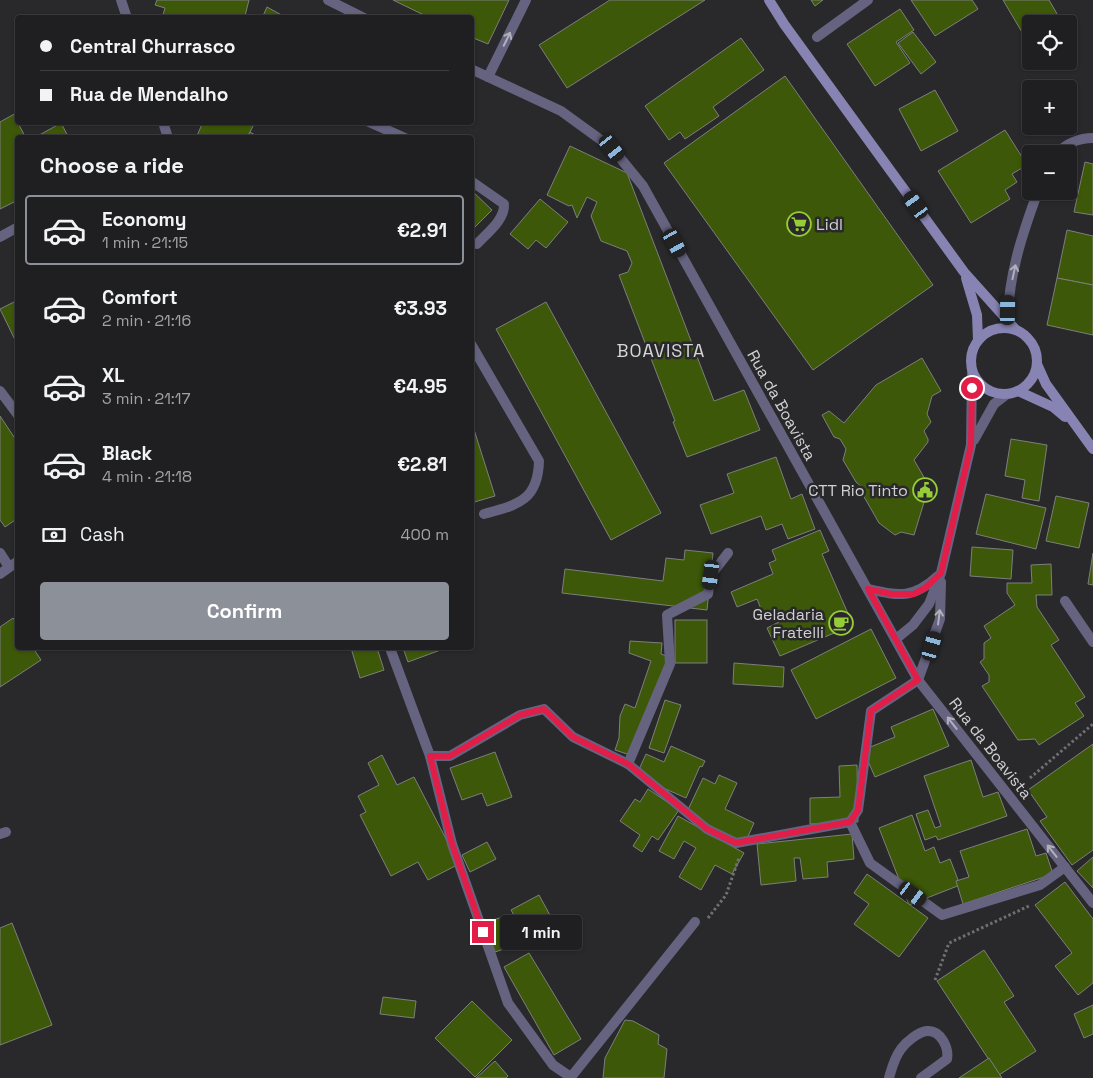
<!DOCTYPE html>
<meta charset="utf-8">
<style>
body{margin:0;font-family:"Space Grotesk",sans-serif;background:#27272a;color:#f1f3f6;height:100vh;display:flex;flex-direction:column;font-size:19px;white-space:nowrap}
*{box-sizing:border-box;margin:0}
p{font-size:16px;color:#a1a2a5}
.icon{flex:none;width:28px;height:28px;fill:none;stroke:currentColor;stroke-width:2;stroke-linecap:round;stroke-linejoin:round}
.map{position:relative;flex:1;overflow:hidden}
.drawer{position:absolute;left:15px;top:135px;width:459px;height:515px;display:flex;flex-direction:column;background:#1f1f21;border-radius:5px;box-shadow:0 1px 4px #0004,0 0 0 1px #3c3d3f}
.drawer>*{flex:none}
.guide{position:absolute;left:15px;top:15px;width:459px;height:110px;border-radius:5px;box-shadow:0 1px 4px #0004,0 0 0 1px #3c3d3f;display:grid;align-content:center;height:110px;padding:0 25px;background:#1f1f21}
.controls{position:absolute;left:1022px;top:15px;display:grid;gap:10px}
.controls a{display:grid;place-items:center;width:55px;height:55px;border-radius:5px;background:#1f1f21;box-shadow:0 1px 4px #0004,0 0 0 1px #3c3d3f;font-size:25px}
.end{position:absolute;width:22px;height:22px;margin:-11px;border:6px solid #e11d48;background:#fff;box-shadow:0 0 0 2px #fff}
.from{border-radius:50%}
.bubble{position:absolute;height:35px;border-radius:5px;background:#1f1f21;box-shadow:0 1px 4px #0004,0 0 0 1px #3c3d3f;font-size:16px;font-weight:800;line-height:35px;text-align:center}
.car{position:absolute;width:15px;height:30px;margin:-15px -8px;border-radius:6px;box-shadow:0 0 4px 1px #0007;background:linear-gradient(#222 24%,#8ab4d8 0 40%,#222 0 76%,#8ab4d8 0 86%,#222 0)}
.guide b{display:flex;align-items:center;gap:18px;height:48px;font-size:19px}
.guide b+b{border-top:1px solid #3c3d3f}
.guide i{width:12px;height:12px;background:#f1f3f6}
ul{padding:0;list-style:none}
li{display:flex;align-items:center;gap:15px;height:70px;margin:0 10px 8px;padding:0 15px;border:2px solid transparent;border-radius:5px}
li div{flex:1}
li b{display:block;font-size:19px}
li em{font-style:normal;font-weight:800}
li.active{border-color:#8c9099}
li>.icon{width:45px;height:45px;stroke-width:1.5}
h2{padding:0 25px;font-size:22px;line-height:60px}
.pay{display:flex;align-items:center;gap:12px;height:55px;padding:0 25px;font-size:19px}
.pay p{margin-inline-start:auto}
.cta{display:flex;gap:10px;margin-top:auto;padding:10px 25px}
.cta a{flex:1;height:58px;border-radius:5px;background:#8c9099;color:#fff;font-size:20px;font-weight:800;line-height:58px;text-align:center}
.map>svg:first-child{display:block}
.building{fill:#3d5808;stroke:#7d7f7c}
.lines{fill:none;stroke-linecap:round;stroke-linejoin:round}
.path{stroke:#707072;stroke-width:3;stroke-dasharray:2.5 2.5;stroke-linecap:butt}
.service{stroke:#666381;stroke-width:10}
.minor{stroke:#666381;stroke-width:10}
.secondary{stroke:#8783b3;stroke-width:10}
.oneway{stroke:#b1b0ba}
.route{stroke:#e11d48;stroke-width:6}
.labels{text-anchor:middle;stroke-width:5;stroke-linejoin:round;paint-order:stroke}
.poi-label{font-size:16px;fill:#d1d1d3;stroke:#29292c;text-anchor:end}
.street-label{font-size:16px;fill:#d1d1d3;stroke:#29292c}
.neighbourhood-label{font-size:18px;letter-spacing:1px;fill:#d6d6da;stroke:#29292c}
</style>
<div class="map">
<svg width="1093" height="1078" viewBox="0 0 1093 1078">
<rect width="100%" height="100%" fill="#29292c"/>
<g class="building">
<polygon points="157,0 249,0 245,16 250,17 162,18 165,8 155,5"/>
<polygon points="393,0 509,0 488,44 471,37 471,18 430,18"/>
<polygon points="610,0 705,0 567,88 539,45"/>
<polygon points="811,0 823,0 815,6"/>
<polygon points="911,0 972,0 978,9 935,36"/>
<polygon points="1003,0 1049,0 1060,19 1053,24 1031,24 1031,36 1026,39"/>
<polygon points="267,7 287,18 262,18"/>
<polygon points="900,9 914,30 896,42 910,63 875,86 847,44"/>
<polygon points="913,32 936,62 921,74 898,43"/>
<polygon points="741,38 764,70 713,107 719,116 685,139 680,132 669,140 645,106"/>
<polygon points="785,76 933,285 813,370 664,163"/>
<polygon points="935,90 958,131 921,151 899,109"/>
<polygon points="18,112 18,122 25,122 19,125 26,138 18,138 18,200 0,209 0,122"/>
<polygon points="203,122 255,122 247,138 196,138"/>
<polygon points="61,123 69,138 34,138"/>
<polygon points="1005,130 1027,165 1012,174 1017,182 1005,190 1010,199 971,223 938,171"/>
<polygon points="250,132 260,138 247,138"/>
<polygon points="570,146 627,173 714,401 744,390 760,430 687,457 673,422 675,421 619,275 628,272 632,263 627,251 601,241 591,216 597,202 587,197 577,218 572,205 569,206 547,195"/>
<polygon points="1085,162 1093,164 1093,215 1074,212"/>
<polygon points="471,190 492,210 471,231"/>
<polygon points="540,199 568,222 546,248 536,240 528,249 510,234"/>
<polygon points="1067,230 1093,236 1093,285 1057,278"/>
<polygon points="1057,278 1093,285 1093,335 1047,325"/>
<polygon points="18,300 18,346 0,309"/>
<polygon points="546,302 661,513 611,540 496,329"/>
<polygon points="922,358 941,391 932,396 927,414 931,422 924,431 928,439 928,442 914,460 929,486 914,535 901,532 895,535 879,523 863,495 864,489 856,482 843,460 846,449 840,439 834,437 822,415 829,411 844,423 876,385"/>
<polygon points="0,416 18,443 18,518 5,527 0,520"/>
<polygon points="471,420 495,496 471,503"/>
<polygon points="1011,439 1047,445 1039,501 1022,498 1025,480 1005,476"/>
<polygon points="776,457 791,499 802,494 815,529 788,539 782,524 766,530 761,516 711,534 700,505 734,493 727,474"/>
<polygon points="986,494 1046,508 1036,549 976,534"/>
<polygon points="1056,496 1089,503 1079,548 1046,541"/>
<polygon points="820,530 829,551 822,554 853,625 780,656 767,628 779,622 774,609 763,614 757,599 737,607 731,592 773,574 769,563 776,560 772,550"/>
<polygon points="972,547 1013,550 1011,579 970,576"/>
<polygon points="685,550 713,553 707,610 562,593 565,569 663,581 666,558 684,560"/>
<polygon points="1093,553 1093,585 1088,584"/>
<polygon points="1051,564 1052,595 1036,595 1037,607 1059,640 1051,645 1085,697 1075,703 1084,716 1039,745 1035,739 1018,740 982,686 989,682 989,675 980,662 984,659 984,643 991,638 984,626 1015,605 1007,593 1007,583 1032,583 1031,565"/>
<polygon points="13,618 18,624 18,648 33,648 41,660 0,687 0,627"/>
<rect x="675" y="620" width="32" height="43"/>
<polygon points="871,629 896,678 816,719 791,670"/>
<polygon points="630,641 662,643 661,654 669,657 633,756 615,750 619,738 620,716 625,704 635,708 651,661 629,653"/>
<polygon points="351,648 377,648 384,670 360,678"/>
<polygon points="403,648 446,648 408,662"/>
<polygon points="734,663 784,667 783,687 733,684"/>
<polygon points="665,700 681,705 664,753 649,748"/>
<polygon points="933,709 949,746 875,777 863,750 895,737 891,727"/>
<polygon points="1093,744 1093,850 1072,865 1040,821 1047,817 1028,790"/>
<polygon points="671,746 705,761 702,767 700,766 686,798 636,776 646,754 664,762"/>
<polygon points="495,752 512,797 487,806 482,793 462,800 450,768"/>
<polygon points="382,755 397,785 414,777 459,864 428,880 418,862 391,876 360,815 366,812 358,796 379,785 368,763"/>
<polygon points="971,760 983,797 998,792 1007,816 938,840 936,836 925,840 916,814 928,810 935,828 941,826 924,776"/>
<polygon points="857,765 858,822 810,824 810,798 840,797 839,766"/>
<polygon points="719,775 737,783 725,809 754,823 745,843 685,816 703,778 715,784"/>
<polygon points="648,789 679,810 658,840 652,836 642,852 633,846 640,835 620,821 635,799 640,802"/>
<polygon points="912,815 925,851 934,847 940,863 950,859 960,885 909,905 879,828"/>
<polygon points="678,816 744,853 732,874 715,865 701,890 679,877 696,848 684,841 674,859 659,851"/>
<polygon points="1027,829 1036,856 1046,853 1053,874 963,904 956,881 969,877 960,851"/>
<polygon points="852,834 854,859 827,862 828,877 803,879 800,858 794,858 796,881 761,885 757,844"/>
<polygon points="487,842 496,859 470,872 462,855"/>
<polygon points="1093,857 1093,888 1077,871"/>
<polygon points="867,874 928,918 899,957 854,924 869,904 854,893"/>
<polygon points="1065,882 1093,919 1093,983 1078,995 1055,966 1072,953 1035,905"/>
<polygon points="539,895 557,928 530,943 511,910"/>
<polygon points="502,917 513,946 495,952 485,923"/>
<polygon points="12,923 52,1025 0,1045 0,928"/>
<polygon points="984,950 1014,996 1004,1002 1036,1051 999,1075 937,981"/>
<polygon points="529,953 581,1039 554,1055 504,967"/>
<polygon points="383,997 416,1001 414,1018 380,1014"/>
<polygon points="472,1001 512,1040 475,1077 435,1038"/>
<polygon points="1093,1005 1093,1034 1084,1038 1074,1014"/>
<polygon points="625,1020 633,1021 659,1035 658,1044 667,1049 664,1078 603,1078 605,1058"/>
<polygon points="989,1058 1002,1078 959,1078"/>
<polygon points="495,1061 508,1076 506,1078 476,1078"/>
</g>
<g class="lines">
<g class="path">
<polyline points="1030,778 1093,724"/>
<polyline points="708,918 726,895 739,858"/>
<polyline points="935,980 949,943 1029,906"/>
</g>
<g class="service">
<polyline points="488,77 526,0"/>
<polyline points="369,122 405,138"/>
<path d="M471 181 504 204C505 220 487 233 477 244"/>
</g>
<g class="minor">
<polyline points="121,0 127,18"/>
<polyline points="328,0 364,18"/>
<polyline points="817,37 868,0"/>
<polyline points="471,69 561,111 612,148 643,186 918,680 1093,903"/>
<polyline points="163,122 168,138"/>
<path d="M1057 154C1066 143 1080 138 1093 138"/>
<polyline points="0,237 18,227"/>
<path d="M1008 320C1008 276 1023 232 1038 191"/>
<path d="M471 344 539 461C538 501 517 505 484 514"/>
<polyline points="0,391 18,415"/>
<polyline points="974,440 994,404 1007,394"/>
<polyline points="0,553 9,567"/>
<polyline points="0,574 18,561"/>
<path d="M868 589C900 596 913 599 938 576"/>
<polyline points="1065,601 1093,642"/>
<polyline points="896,639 913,625 929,604 941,573 971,445 972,370"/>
<polyline points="390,648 430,756 452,844 508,1003 553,1065 572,1078"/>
<polyline points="918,680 871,711 858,810 850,822 870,863 942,915 1040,885 1065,867"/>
<polyline points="918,680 940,619 941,582"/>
<polyline points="430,756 450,756 520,715 544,709 573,737 628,764 707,829 736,843 850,822"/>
<polyline points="628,764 670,664 667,615 708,594 711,575 728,553"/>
<polyline points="0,834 6,832"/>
<polyline points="571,1077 695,922"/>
<path d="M889 1078C892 1068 894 1058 901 1049 906 1042 918 1032 927 1031 941 1030 949 1048 947 1059L921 1078"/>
</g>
<g class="secondary">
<polyline points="769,0 784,24 964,272 1016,330"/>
<polyline points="966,278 977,315 978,340"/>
<circle cx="1004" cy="361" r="33"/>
<polyline points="1037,364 1046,384 1093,449"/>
<polyline points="1018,391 1053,407 1065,417"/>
</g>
</g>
<defs><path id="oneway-shaft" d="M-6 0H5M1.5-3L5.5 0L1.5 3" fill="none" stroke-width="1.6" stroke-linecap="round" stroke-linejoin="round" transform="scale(1.25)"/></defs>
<g class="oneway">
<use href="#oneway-shaft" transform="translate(507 39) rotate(-64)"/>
<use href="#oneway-shaft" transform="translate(1014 272) rotate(-78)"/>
<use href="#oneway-shaft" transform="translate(939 617) rotate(-83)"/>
<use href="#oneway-shaft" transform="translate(952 723) rotate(-128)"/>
<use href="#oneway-shaft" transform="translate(1052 851) rotate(-128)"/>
</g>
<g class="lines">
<polyline class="route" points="483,932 452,844 430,756 450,756 520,715 544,709 573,737 628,764 707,829 736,843 850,822 858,810 871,711 918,680 868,589 891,594 914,594 925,588 941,573 971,445 972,388"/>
</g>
<defs>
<g id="supermarket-ring" transform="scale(1.25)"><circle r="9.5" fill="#29292c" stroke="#97cc39" stroke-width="1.5"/><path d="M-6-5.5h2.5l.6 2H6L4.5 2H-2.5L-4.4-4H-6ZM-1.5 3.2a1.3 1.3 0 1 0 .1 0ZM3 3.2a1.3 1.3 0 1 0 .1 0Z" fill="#97cc39"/></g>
<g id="civic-ring" transform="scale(1.25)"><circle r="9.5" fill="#29292c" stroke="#97cc39" stroke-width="1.5"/><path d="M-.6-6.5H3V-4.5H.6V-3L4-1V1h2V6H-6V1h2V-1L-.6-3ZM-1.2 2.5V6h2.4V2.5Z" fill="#97cc39"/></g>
<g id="cafe-ring" transform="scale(1.25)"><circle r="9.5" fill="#29292c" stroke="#97cc39" stroke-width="1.5"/><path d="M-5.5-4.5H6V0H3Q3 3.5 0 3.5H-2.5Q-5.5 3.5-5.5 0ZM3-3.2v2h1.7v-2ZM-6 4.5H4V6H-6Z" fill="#97cc39"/></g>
</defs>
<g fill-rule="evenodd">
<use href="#supermarket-ring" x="799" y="224"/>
<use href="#civic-ring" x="925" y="490"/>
<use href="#cafe-ring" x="841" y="623"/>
</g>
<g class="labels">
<g class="poi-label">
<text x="816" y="230" text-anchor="start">Lidl</text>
<text x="908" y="496">CTT Rio Tinto</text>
<text x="824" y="620">Geladaria<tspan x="824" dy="18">Fratelli</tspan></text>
</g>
<g class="street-label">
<text transform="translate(782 405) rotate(61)" y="6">Rua da Boavista</text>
<text transform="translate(991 748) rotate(52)" y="6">Rua da Boavista</text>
</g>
<g class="neighbourhood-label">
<text x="661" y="357">BOAVISTA</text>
</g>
</g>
</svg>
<div class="controls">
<a><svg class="icon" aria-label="locate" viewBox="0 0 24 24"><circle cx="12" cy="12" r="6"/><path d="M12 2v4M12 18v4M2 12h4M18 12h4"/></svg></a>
<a>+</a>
<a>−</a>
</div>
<i class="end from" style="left:972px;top:388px"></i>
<i class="end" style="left:483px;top:932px"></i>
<div class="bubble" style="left:500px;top:915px;width:82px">1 min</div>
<i class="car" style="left:612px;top:148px;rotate:141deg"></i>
<i class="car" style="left:916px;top:205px;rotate:324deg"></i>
<i class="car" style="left:675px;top:243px;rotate:151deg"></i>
<i class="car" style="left:1008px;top:310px;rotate:1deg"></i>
<i class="car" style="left:711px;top:575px;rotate:187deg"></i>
<i class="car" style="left:932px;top:646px;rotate:16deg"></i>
<i class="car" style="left:913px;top:894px;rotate:126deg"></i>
<div class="guide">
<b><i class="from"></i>Central Churrasco</b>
<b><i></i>Rua de Mendalho</b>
</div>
<section class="drawer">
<h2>Choose a ride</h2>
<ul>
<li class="active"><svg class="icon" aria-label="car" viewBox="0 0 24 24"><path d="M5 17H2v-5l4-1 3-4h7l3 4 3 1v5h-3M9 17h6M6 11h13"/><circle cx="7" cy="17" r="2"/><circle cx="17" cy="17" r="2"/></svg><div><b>Economy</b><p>1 min · 21:15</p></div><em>€2.91</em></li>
<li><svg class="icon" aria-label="car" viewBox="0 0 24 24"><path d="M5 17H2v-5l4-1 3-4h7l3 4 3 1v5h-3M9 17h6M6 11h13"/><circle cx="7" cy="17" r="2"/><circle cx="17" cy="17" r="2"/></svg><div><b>Comfort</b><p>2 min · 21:16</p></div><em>€3.93</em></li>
<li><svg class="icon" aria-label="car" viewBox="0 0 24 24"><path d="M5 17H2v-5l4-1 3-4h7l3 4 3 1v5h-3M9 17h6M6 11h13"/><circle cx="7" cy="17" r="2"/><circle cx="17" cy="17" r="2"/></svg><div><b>XL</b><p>3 min · 21:17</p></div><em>€4.95</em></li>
<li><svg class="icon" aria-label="car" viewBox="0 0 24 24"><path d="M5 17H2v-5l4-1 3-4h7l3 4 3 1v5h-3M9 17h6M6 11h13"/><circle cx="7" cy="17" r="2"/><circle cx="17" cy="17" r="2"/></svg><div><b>Black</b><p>4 min · 21:18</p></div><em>€2.81</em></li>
</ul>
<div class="pay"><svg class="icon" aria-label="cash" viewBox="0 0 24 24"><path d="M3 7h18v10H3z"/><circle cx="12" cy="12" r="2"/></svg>Cash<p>400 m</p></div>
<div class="cta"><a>Confirm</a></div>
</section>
</div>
